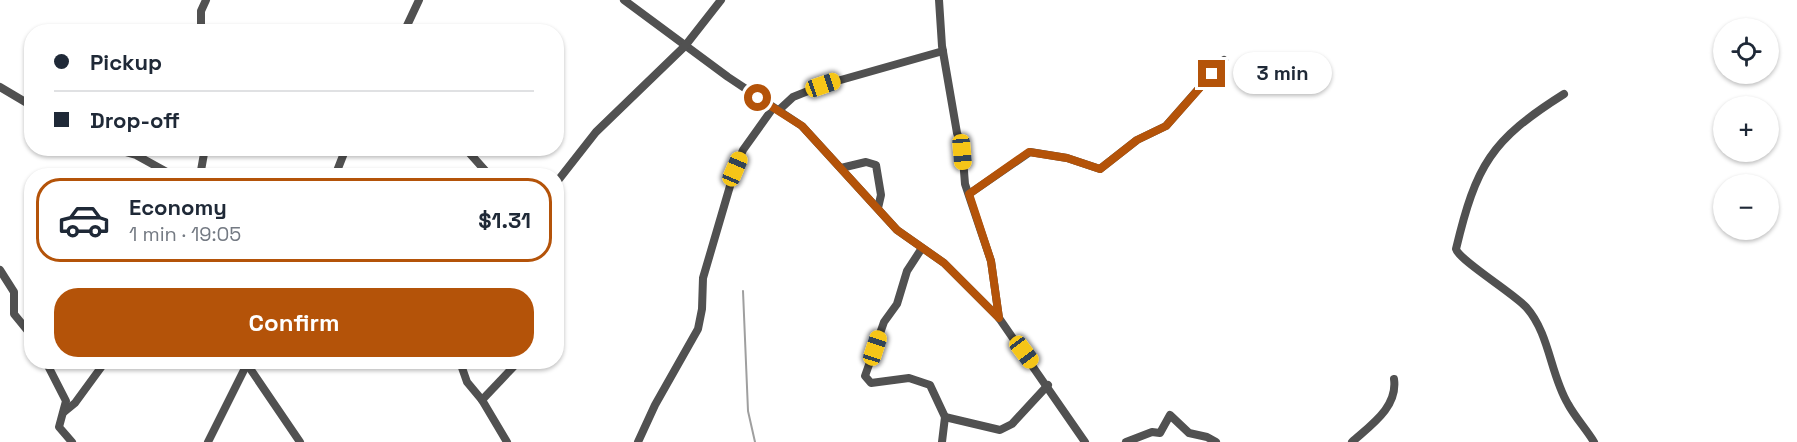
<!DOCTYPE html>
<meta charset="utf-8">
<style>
body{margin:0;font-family:"Space Grotesk",sans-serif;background:#f6f6f7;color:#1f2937;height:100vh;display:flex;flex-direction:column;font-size:22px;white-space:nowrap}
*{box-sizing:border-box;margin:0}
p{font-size:20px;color:#747a83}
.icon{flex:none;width:33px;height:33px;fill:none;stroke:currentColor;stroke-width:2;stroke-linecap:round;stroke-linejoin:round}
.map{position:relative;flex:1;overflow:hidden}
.drawer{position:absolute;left:24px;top:168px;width:540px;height:201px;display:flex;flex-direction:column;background:#fff;border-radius:24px;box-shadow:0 2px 4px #0004}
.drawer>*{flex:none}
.guide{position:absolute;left:24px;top:24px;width:540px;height:132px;border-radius:24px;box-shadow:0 2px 4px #0004;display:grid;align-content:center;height:132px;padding:0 30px;background:#fff}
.fabs{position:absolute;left:1713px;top:18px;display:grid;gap:12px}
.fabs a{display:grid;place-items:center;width:66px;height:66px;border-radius:50%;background:#fff;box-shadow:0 2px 4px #0004;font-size:30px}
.end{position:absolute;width:27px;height:27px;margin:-14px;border:8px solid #b45309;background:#fff;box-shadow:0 0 0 3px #fff}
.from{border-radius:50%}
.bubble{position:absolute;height:42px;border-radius:21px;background:#fff;box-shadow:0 2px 4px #0004;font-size:20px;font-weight:700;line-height:42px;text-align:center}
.car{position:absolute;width:18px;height:36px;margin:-18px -9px;border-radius:8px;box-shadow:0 0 4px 2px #0007;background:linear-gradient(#f5c518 24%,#345 0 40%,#f5c518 0 76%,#345 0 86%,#f5c518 0)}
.guide b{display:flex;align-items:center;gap:21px;height:57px;font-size:22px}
.guide b+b{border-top:2px solid #e0e1e3}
.guide i{width:15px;height:15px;background:#1f2937}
ul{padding:10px 0 0;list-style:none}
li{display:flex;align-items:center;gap:18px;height:84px;margin:0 12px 9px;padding:0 18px;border:3px solid transparent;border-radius:24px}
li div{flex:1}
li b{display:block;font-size:22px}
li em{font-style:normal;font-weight:700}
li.on{border-color:#b45309}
li>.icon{width:54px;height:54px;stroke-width:1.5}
.action{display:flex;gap:12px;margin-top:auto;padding:12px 30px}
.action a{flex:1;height:69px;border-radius:24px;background:#b45309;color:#fff;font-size:24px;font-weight:700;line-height:69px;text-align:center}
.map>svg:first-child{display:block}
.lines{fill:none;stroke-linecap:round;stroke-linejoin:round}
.stream{stroke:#9f9f9f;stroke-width:2}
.minor{stroke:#515151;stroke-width:8}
.route{stroke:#b45309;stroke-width:8}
</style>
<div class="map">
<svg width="1797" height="442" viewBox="0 0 1797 442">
<rect width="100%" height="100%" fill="#fff"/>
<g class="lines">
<polyline class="stream" points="743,291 748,411 755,442"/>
<g class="minor">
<polyline points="624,0 728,77 802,126 897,230 944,263 999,318 1085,442"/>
<polyline points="939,0 942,46 957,133 962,146 965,184 991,261 999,318"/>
<polyline points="201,32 201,11 206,0"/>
<polyline points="404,32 419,0"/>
<polyline points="0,87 32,106"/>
<path d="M1564 94C1491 140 1476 165 1456 249 1459 260 1513 293 1526 307 1550 334 1550 374 1568 404 1575 417 1586 429 1594 442"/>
<polyline points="779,110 793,97 823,85 943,51"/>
<polyline points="111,148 136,155 174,176"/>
<polyline points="465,148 490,176"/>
<polyline points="841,168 866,162 876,165 881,195 878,208"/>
<polyline points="200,176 205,148"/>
<polyline points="335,176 346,148"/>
<polyline points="556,183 596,132 685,46 721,0"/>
<polyline points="969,194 1030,152 1067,158 1100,169 1137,140 1166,126 1224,60"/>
<polyline points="922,248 907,271 897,304 884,322 865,376 871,383 909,378 930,385 945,417 942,442"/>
<polyline points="0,270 14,292 14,314 32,336"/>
<polyline points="46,362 66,401 59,427 72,442"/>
<polyline points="460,362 467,382 482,400 507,442"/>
<polyline points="247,364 300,442"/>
<polyline points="482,400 518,362"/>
<polyline points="64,412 75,403 105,362"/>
<polyline points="945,417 1000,430 1012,424 1048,385"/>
<polyline points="208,442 248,362"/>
<polyline points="638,442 655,405 698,329 702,309 703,278 735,169 743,150 773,108"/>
<polyline points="1126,442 1152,432 1160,433 1170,415 1189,433 1207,437 1216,442"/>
<path d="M1352 442C1371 425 1398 407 1394 379"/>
</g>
</g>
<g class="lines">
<polyline class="route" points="758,98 802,126 897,230 944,263 999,318 991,261 969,194 1029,152 1067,158 1100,169 1137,140 1166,126 1212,74"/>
</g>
</svg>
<div class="fabs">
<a><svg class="icon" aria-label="locate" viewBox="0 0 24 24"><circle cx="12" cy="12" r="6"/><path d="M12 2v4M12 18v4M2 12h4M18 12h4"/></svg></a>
<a>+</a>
<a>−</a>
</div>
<i class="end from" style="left:758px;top:98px"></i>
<i class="end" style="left:1212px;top:74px"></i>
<div class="bubble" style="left:1233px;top:52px;width:99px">3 min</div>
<i class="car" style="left:823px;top:85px;rotate:71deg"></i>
<i class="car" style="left:962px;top:152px;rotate:175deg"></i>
<i class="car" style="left:735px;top:169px;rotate:23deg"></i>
<i class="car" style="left:875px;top:348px;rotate:18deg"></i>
<i class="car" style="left:1024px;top:352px;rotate:143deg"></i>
<div class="guide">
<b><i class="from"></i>Pickup</b>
<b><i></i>Drop-off</b>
</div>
<section class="drawer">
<ul>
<li class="on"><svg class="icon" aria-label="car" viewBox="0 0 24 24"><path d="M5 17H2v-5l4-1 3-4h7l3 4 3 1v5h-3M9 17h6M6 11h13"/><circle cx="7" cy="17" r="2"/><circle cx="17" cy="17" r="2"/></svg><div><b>Economy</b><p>1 min · 19:05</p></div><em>$1.31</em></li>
</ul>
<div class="action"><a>Confirm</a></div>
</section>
</div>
